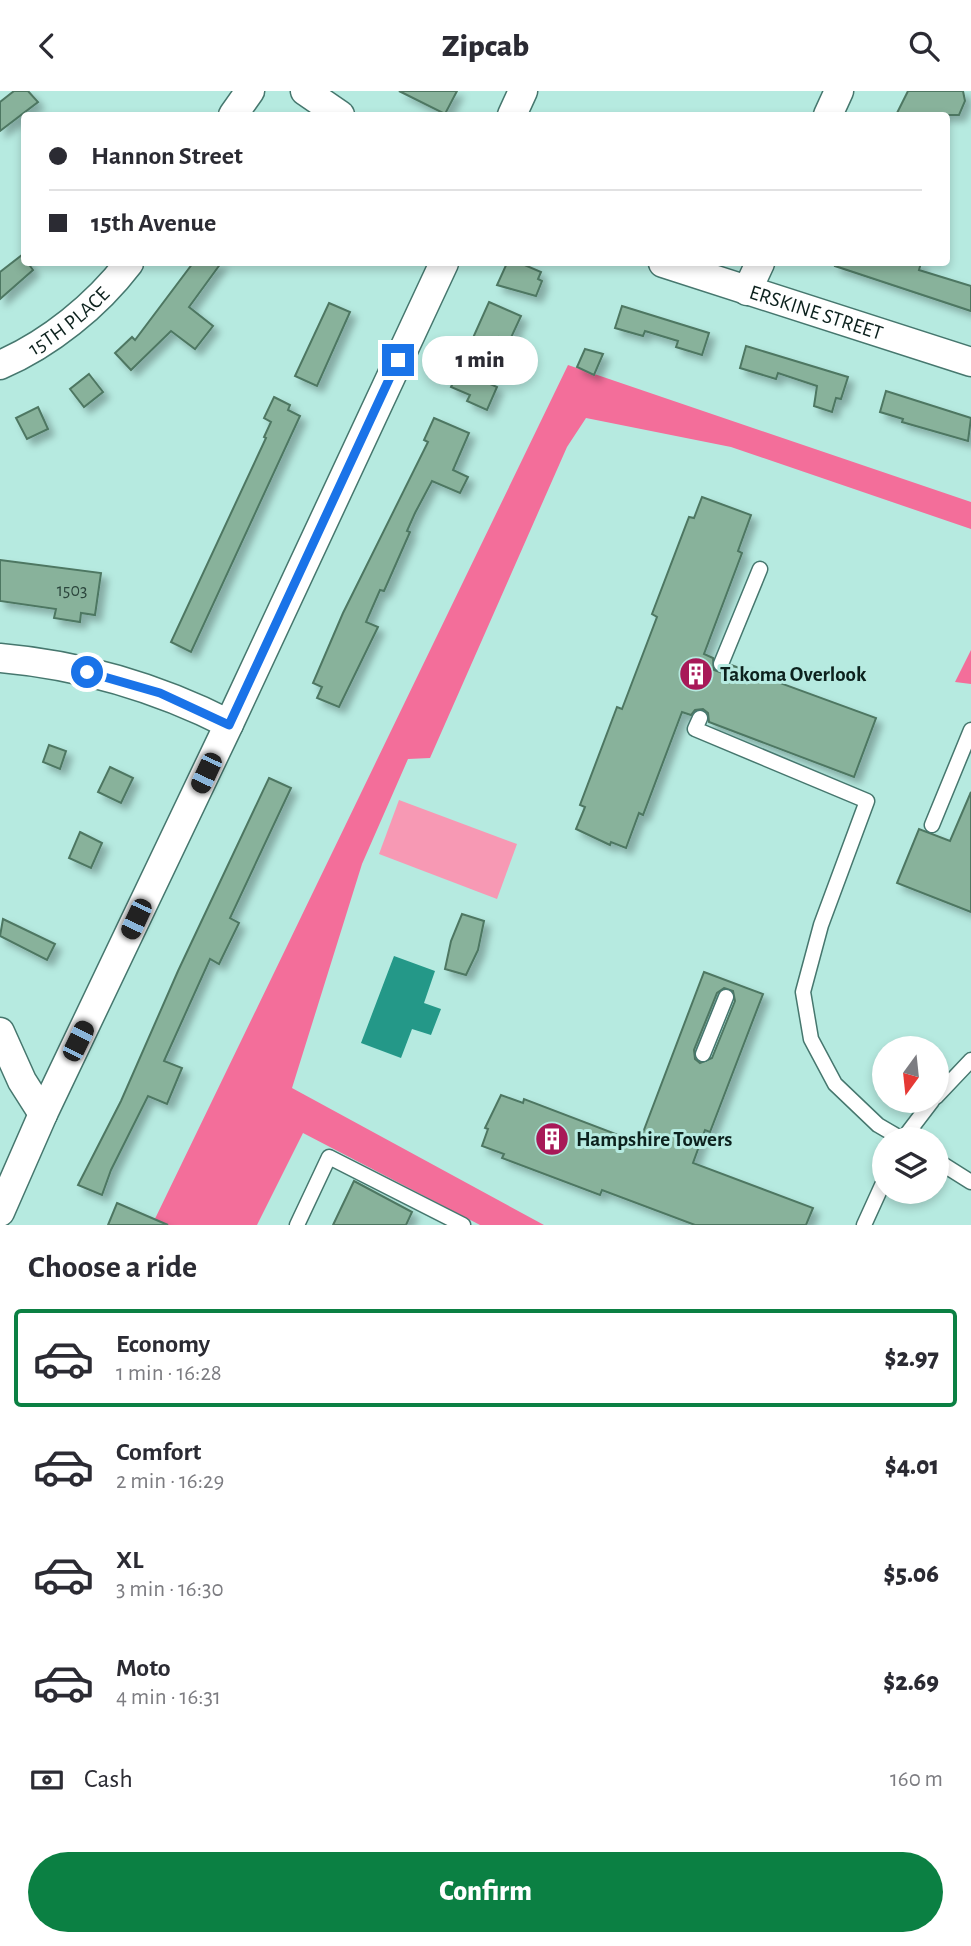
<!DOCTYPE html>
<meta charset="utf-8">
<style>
body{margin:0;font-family:"Alegreya Sans",sans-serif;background:#f2f2f3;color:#2b2b33;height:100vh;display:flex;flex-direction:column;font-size:26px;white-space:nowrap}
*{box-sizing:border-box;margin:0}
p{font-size:23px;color:#7c7c81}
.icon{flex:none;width:38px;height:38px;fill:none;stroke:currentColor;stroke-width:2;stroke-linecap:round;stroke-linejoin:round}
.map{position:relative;height:1134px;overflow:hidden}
.sheet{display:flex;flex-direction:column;background:#fff;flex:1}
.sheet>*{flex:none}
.guide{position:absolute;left:21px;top:21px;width:929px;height:154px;border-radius:7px;box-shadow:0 4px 10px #0003;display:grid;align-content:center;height:154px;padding:0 28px;background:#fff}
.needle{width:46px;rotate:195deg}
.buttons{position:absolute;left:872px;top:945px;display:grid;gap:14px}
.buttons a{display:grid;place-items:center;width:77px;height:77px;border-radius:50%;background:#fff;box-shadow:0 4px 10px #0003;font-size:35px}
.end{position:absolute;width:32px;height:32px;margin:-16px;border:9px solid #1a73e8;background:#fff;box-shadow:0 0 0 4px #fff}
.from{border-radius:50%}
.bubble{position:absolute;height:49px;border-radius:24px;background:#fff;box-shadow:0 4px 10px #0003;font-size:23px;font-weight:800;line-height:49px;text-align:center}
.car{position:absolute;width:21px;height:42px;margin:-21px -10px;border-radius:9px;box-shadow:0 0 5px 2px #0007;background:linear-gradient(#222 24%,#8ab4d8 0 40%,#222 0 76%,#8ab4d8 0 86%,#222 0)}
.guide b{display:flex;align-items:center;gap:24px;height:66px;font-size:26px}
.guide b+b{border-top:2px solid #e1e1e2}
.guide i{width:18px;height:18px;background:#2b2b33}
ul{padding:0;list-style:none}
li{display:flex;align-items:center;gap:21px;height:98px;margin:0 14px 10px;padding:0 14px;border:4px solid transparent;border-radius:7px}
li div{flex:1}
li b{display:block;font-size:26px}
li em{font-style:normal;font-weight:800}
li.current{border-color:#0b8043}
li>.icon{width:63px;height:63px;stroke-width:1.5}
h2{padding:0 28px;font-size:32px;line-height:84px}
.pay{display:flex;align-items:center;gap:18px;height:77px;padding:0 28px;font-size:26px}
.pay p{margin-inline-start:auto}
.primary-button{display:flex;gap:14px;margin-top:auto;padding:14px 28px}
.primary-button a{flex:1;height:80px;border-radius:42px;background:#0b8043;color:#fff;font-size:28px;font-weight:800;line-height:80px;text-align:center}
header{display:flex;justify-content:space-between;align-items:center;height:91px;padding:0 28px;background:#fff;font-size:32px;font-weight:800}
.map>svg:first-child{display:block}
.green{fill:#f799b4}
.forest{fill:#f36e9a}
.water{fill:#249888}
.building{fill:#88b29b;stroke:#4e7762;stroke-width:2;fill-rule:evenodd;filter:url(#shadow)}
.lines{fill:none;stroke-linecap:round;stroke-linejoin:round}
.lane-casing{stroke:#46776e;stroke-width:17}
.street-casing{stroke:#46776e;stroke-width:31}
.lane{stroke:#fff;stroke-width:14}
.street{stroke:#fff;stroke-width:28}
.route{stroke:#1a73e8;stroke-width:9}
.labels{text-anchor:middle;stroke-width:6;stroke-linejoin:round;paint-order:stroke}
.number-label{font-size:18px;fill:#2b453c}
.street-label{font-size:21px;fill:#0c211d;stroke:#b6eae0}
.poi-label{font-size:21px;font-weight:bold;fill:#0c211d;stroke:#b6eae0;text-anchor:start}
</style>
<header><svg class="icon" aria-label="back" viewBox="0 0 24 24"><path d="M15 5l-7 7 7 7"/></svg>Zipcab<svg class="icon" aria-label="search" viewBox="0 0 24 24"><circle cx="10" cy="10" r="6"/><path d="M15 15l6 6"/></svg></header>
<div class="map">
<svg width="971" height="1134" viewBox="0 0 971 1134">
<defs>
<filter id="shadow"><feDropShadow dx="6" dy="6" stdDeviation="3.5" flood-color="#0004"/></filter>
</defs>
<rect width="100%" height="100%" fill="#b6eae0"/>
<polygon class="green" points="399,709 517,753 497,808 379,763"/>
<g class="forest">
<polygon points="568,274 971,411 971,438 731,356 586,327 567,356 430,667 408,668 362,773 292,997 544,1134 480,1134 303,1042 257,1134 152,1134"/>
<polygon points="971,559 971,593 955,591"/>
</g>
<polygon class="water" points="394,865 435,880 424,912 441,918 431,944 412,938 401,967 361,952"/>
<g class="building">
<polygon points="14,0 28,0 38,11 0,40 0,11"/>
<polygon points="399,0 457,0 445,23"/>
<polygon points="908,0 963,0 965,10 959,24 896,24"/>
<polygon points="22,164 33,179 0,208 0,181"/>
<polygon points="193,172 221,172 189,216 213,235 195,258 171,240 131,279 115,262 132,246 135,249"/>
<polygon points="507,172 520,172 541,181 538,188 542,190 536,205 497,194"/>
<polygon points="836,172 921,172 919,179 971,195 971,220 835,175"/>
<polygon points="489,211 521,225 509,251 499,246 479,288 497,296 487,319 467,310 470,304 451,296"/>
<polygon points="329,212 350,221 317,295 295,285"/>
<polygon points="622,215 709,242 702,264 676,256 678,250 645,240 643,245 615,237"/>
<polygon points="746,255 848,286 841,308 836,307 832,321 814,315 817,295 778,282 776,288 740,277"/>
<polygon points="585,258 603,263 594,284 577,276"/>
<polygon points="89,283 103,301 84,316 70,298"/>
<polygon points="886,300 971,327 968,350 902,331 903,328 880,321"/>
<polygon points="274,306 290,314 288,319 300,325 191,561 171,551 266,347 264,346 271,331 264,327"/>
<polygon points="38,316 48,338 27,348 16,327"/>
<polygon points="434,327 469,342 453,379 468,386 460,402 432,390 415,422 407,440 410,441 384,500 380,499 366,531 378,536 339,616 317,607 322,596 313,592 343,522 428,351 424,349"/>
<polygon points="702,406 751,424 738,460 742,462 704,563 713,567 714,579 723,582 731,574 876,627 854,686 709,631 708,622 703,618 695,619 691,624 682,621 643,724 639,722 626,757 611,751 610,754 576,738 585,716 580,714 617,616 622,618 657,526 652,523 689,426 694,427"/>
<polygon points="0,469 101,482 95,524 81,522 80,531 54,527 56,518 0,510"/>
<polygon points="49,654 66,660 60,678 43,671"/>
<polygon points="110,676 133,687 121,712 98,701"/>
<polygon points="269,687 291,697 230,827 239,832 219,873 210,868 164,970 182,977 167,1013 148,1005 111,1079 102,1104 78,1094 121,1010 178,880"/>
<polygon points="971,701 971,821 897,792 919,738 950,750"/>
<polygon points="80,741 102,752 91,777 69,767"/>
<polygon points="462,823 484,830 478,859 466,884 445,878 451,850"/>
<polygon points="3,828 55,853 47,869 0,845"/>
<path d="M704 881 763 903 710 1041 705 1039 693 1072 813 1117 806 1134H695L602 1099 600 1104 502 1067 504 1063 482 1055 488 1038 485 1037 501 1004 523 1012 524 1008 639 1052ZM724 897 733 900 735 910 712 967 700 972 695 968 694 959 717 902Z"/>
<polygon points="354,1090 412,1121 406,1134 333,1134"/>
<polygon points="117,1112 168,1134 108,1134"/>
</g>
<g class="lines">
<g class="lane-casing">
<g id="lane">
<polyline points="721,573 760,478"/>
<polyline points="700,627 695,638 867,710 821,834 803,901 811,948 835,993 878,1034 902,1048"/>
<polyline points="932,734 971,639"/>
<polyline points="703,963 726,906"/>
<polyline points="936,1006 971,969"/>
<polyline points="903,1048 932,1010"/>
<polyline points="936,1069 971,1091"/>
<polyline points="297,1134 329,1066 463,1134"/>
<polyline points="864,1134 884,1090"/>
</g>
</g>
<g class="street-casing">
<g id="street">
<polyline points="305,0 340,24"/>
<polyline points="233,24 250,0"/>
<polyline points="512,24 523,0"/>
<polyline points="828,24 839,0"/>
<path id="s1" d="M663 172 971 271"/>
<polyline points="747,200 760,172"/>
<path id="s2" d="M0 274C49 253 97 214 129 172"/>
<path d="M0 567C80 574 158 597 229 633"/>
<polyline points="0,941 22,990 43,1023"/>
<polyline points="0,1121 43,1023 229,633 444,172"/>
</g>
</g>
<use href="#lane" class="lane"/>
<use href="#street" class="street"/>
</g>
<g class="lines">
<polyline class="route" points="87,581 160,602 229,634 398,269"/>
</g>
<defs>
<g id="building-disc" transform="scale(1.75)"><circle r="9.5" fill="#a81958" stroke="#b6eae0"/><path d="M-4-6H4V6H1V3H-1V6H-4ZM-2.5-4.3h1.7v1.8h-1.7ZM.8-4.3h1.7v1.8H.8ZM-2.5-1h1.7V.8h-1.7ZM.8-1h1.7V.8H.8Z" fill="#fff"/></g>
</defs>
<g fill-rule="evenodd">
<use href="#building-disc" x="696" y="583"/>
<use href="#building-disc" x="552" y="1048"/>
</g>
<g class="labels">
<g class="number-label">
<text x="72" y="505">1503</text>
</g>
<g class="street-label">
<text dy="7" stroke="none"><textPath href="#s1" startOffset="161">ERSKINE STREET</textPath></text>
<text dy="7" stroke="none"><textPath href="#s2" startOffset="82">15TH PLACE</textPath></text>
</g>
<g class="poi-label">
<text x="720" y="590">Takoma Overlook</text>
<text x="576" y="1055">Hampshire Towers</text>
</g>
</g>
</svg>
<div class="buttons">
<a><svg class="needle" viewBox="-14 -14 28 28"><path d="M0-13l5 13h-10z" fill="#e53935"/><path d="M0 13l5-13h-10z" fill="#7c7c81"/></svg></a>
<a><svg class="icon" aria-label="layers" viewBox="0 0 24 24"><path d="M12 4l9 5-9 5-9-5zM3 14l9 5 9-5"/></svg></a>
</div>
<i class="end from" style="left:87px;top:581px"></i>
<i class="end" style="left:398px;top:269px"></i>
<div class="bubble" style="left:422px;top:245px;width:116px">1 min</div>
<i class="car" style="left:206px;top:682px;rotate:205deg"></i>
<i class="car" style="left:136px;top:828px;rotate:205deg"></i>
<i class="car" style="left:78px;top:950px;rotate:26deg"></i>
<div class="guide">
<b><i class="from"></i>Hannon Street</b>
<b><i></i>15th Avenue</b>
</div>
</div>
<section class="sheet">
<h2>Choose a ride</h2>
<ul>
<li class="current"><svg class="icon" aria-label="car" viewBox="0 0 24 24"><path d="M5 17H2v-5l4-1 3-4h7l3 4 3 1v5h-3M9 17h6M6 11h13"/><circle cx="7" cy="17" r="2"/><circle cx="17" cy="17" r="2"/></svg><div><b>Economy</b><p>1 min · 16:28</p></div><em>$2.97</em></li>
<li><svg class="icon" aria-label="car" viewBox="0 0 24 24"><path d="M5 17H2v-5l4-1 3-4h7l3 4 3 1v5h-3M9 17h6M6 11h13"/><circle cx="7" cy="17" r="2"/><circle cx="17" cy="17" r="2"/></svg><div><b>Comfort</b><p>2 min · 16:29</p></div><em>$4.01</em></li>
<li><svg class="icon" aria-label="car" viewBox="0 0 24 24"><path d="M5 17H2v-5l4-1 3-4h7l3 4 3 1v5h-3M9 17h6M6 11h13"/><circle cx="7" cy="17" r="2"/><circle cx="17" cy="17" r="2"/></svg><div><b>XL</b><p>3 min · 16:30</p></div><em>$5.06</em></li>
<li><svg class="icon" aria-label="car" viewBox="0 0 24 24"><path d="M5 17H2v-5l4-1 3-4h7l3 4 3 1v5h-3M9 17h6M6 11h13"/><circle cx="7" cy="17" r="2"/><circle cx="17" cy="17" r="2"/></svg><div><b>Moto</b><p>4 min · 16:31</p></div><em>$2.69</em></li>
</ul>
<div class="pay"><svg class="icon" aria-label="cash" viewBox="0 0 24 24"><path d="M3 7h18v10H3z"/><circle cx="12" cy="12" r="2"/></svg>Cash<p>160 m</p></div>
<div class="primary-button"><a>Confirm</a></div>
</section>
